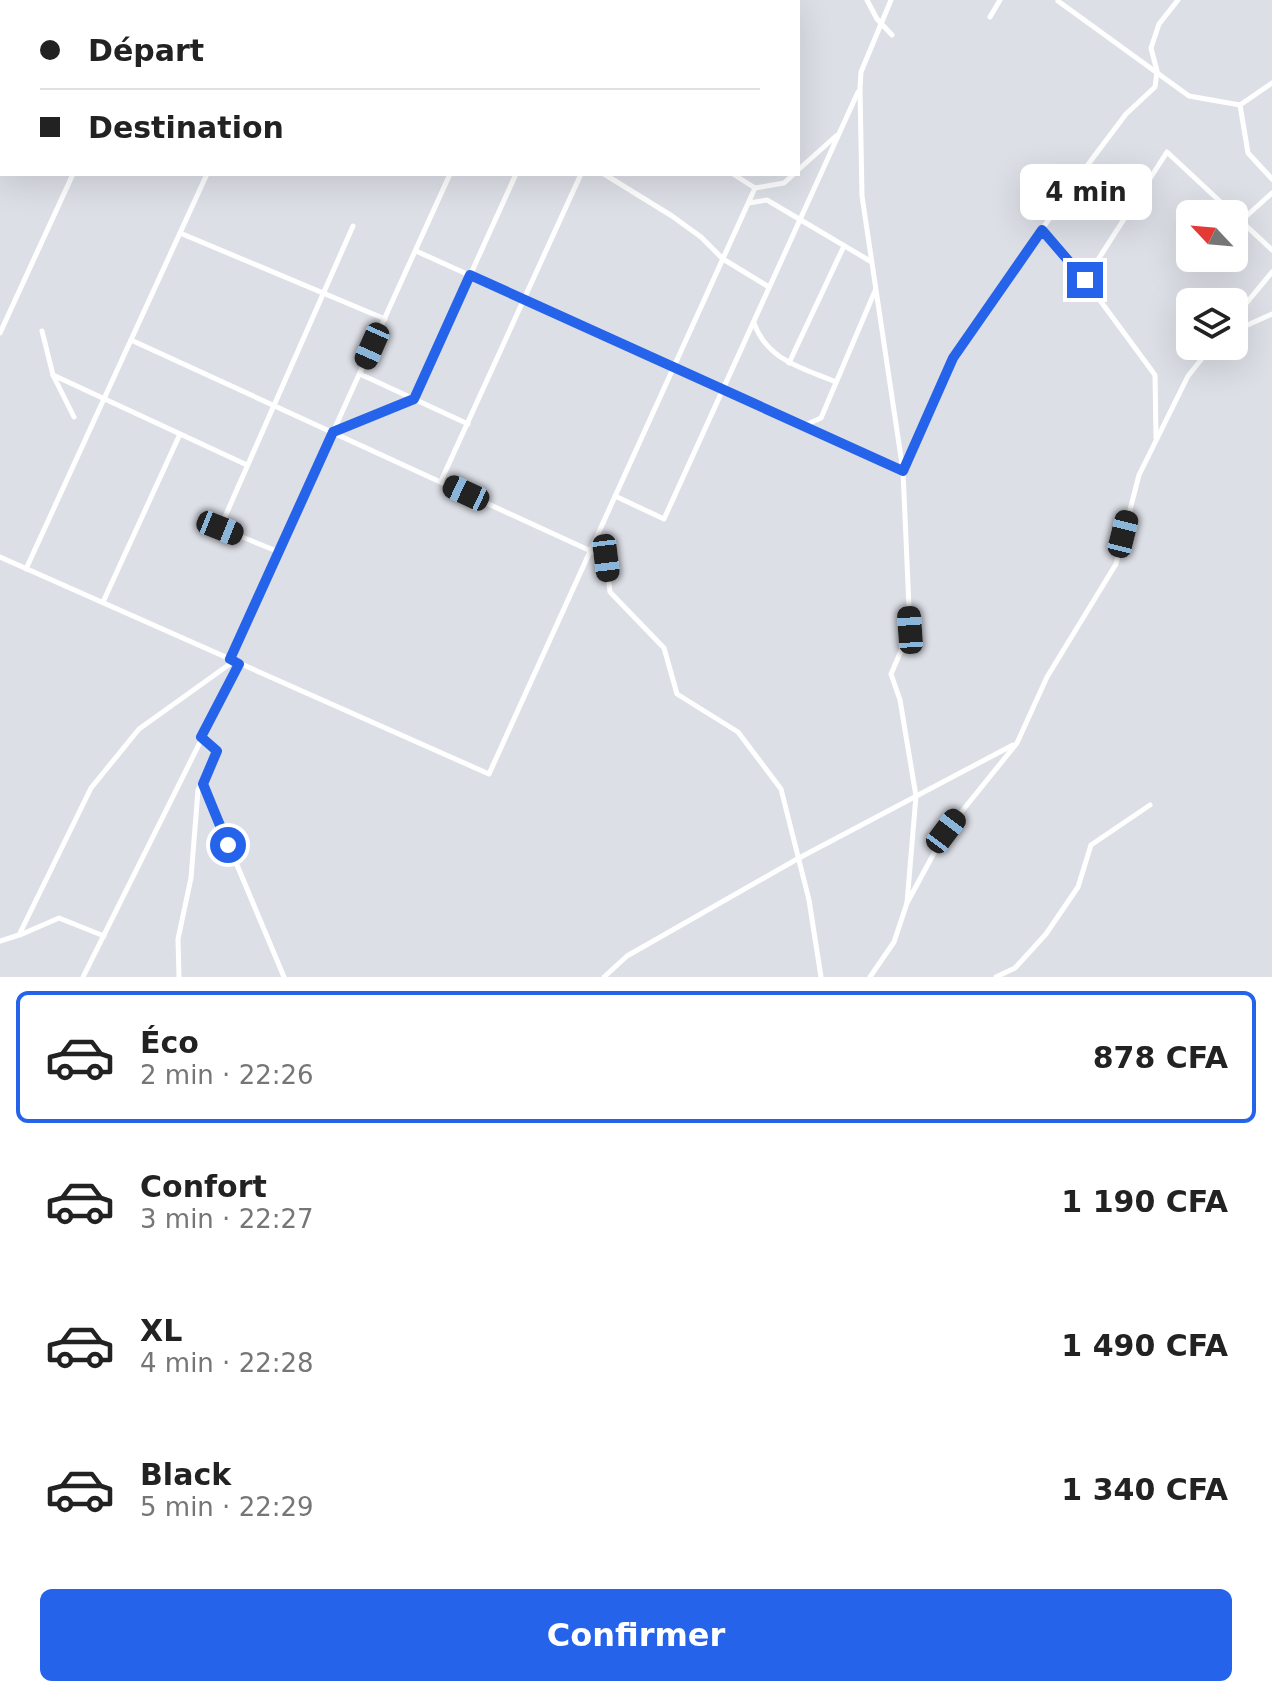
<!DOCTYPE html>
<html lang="fr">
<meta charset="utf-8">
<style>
body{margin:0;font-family:"DejaVu Sans",sans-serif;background:#f6f6f6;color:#222;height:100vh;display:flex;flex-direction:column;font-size:30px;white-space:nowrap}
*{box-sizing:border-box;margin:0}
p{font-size:26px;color:#767676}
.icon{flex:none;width:44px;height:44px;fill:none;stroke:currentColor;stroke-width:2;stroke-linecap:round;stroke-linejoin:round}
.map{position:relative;height:977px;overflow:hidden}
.details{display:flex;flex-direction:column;background:#fff;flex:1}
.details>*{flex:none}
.guide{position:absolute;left:0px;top:0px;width:800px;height:176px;box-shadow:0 8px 32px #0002;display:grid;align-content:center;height:176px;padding:0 40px;background:#fff}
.needle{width:52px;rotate:296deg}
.fabs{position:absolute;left:1176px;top:200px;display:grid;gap:16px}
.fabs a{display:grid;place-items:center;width:72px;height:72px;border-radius:12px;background:#fff;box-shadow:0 8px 32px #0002;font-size:40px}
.end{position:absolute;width:36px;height:36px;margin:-18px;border:10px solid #2563eb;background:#fff;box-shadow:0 0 0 4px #fff}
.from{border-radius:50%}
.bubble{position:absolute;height:56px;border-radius:12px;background:#fff;box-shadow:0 8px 32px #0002;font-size:26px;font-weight:800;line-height:56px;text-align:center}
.car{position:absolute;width:24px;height:48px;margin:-24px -12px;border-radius:10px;box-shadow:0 0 6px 2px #0007;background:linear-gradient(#222 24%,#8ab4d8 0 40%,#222 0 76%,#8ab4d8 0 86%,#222 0)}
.guide b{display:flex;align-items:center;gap:28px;height:76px;font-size:30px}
.guide b+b{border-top:2px solid #e0e0e0}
.guide i{width:20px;height:20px;background:#222}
ul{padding:14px 0 0;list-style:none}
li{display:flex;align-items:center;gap:24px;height:132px;margin:0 16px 12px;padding:0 24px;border:4px solid transparent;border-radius:12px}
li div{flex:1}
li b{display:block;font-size:30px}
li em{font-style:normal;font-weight:800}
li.on{border-color:#2563eb}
li>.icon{width:72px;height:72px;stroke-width:1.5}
.primary-button{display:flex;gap:16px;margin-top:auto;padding:16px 40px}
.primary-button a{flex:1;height:92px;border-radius:12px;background:#2563eb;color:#fff;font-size:32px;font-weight:800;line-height:92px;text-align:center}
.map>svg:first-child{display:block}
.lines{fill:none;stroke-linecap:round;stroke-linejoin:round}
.minor{stroke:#fff;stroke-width:5}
.secondary{stroke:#fff;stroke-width:8}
.route{stroke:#2563eb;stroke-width:10}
</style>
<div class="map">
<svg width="1272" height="977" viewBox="0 0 1272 977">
<rect width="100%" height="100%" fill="#dddfe7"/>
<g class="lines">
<g class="minor">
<polyline points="161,0 165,2"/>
<polyline points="456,0 459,2"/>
<polyline points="565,0 568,2"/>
<polyline points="757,0 761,2"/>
<polyline points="867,0 877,19 892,35"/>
<polyline points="891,0 861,72 860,88 862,196 903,471 910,630 891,674 900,700 916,796 907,903"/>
<polyline points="1058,1 1189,96 1240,105"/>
<polyline points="153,2 154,0"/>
<polyline points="286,2 287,0"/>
<polyline points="369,2 371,0"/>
<polyline points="642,2 644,0"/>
<polyline points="706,2 707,0"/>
<polyline points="990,17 1000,0"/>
<polyline points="1272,83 1240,105 1248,153 1272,179"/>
<polyline points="798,170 836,136"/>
<polyline points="604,174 672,216 701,237 723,259 769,287"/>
<polyline points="733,174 755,188 784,183 794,174"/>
<polyline points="749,203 767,200 870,261"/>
<polyline points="1242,220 1272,193"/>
<polyline points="1042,230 1085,280 1155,375 1156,438"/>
<polyline points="180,233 385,319"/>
<polyline points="416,251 903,471 953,358 1074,183 1126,114 1155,87 1157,71 1151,48 1159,24 1178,0"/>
<polyline points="1085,280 1167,152 1272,250"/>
<polyline points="1234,318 1272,272"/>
<path d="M754 323C767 360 802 368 836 382"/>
<polyline points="42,331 53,375 74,417"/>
<polyline points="1234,331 1272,314"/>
<polyline points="0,333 73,174"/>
<polyline points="131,340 606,558 610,592 664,648 677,694 738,732 781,789 809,900 821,977"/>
<polyline points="789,363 844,246"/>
<polyline points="360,374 468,424"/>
<polyline points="53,375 247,465"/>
<polyline points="803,426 821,418 875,291"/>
<polyline points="334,432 414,399 516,174"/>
<polyline points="441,481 581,174"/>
<polyline points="615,496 664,519 858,92"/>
<polyline points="279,552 220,528 353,226"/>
<polyline points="0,557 489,774 755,188"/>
<polyline points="26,569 207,174"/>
<polyline points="103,602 180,434"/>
<polyline points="230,659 450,174"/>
<polyline points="203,784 284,977"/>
<polyline points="20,935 59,918 104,936"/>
<polyline points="0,941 19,935 91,788 139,729 234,661"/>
<polyline points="83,977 239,664"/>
<polyline points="179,977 178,939 191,878 198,790 217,751 201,737"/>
<polyline points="604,977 627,956 799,858 1013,745"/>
<polyline points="870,977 894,942 907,903 946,831 1017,743 1047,677 1116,564 1139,475 1188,376 1212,346"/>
<polyline points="996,977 1015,968 1046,934 1078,887 1091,845 1150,805"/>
</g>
<g class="secondary">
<polyline points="35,2 35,0"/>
<polyline points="0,81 2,77"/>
</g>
</g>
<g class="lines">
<polyline class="route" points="228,845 203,784 217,751 201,737 239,664 230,659 333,432 414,399 470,275 903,471 953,358 1042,230 1085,280"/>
</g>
</svg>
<div class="fabs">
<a><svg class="needle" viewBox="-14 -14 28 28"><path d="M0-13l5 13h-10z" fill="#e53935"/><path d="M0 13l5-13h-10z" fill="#767676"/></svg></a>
<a><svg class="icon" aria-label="layers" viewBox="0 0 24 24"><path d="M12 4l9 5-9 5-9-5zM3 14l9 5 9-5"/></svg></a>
</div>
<i class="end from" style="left:228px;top:845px"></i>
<i class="end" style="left:1085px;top:280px"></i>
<div class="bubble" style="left:1020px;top:164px;width:132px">4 min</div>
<i class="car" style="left:372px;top:346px;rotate:204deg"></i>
<i class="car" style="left:466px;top:493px;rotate:295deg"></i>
<i class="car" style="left:220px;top:528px;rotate:112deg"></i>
<i class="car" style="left:1123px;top:534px;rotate:14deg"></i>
<i class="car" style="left:606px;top:558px;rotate:173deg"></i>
<i class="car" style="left:910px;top:630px;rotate:356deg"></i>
<i class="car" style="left:946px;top:831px;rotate:37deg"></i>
<div class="guide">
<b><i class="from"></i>Départ</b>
<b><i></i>Destination</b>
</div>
</div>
<section class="details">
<ul>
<li class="on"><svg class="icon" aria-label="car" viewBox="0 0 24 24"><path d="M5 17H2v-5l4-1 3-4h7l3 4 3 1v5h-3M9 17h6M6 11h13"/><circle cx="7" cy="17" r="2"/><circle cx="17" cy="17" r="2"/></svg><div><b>Éco</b><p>2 min · 22:26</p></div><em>878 CFA</em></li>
<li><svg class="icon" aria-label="car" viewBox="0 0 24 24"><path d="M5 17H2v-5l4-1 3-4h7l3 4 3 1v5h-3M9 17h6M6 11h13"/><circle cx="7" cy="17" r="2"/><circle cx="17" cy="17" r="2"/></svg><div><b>Confort</b><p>3 min · 22:27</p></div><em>1 190 CFA</em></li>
<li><svg class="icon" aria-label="car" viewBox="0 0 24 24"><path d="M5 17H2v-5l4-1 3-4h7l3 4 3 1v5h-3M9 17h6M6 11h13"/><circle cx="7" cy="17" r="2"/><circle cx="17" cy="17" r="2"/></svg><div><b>XL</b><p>4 min · 22:28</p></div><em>1 490 CFA</em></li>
<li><svg class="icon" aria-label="car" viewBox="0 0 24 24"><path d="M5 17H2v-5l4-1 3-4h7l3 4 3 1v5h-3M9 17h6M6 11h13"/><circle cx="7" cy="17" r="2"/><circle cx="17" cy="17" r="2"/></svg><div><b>Black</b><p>5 min · 22:29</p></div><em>1 340 CFA</em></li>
</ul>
<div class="primary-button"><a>Confirmer</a></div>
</section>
